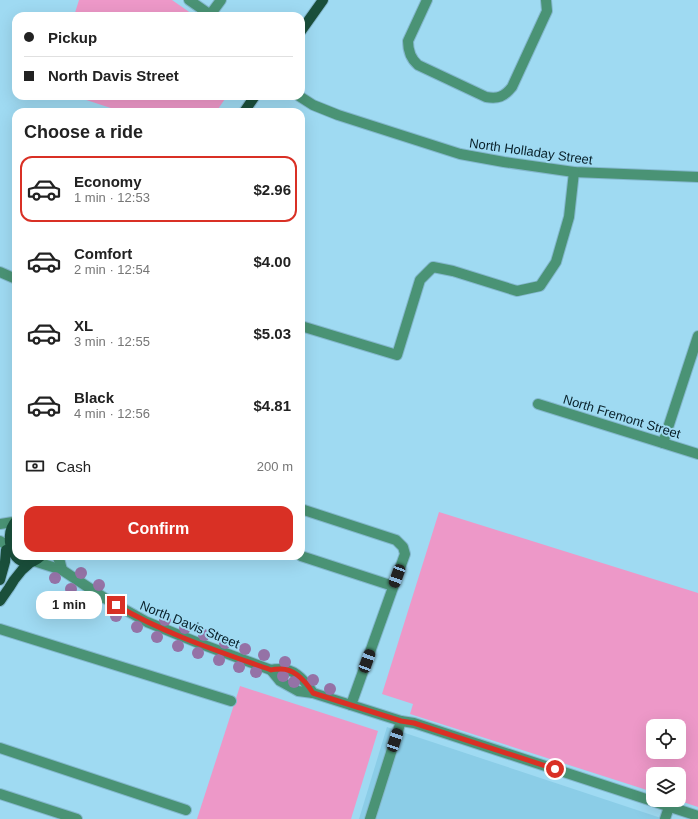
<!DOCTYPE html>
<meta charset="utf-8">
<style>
body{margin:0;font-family:Helvetica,sans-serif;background:#f6f6f6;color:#222;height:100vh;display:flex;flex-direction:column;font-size:15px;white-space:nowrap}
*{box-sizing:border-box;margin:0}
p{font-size:13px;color:#767676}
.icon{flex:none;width:22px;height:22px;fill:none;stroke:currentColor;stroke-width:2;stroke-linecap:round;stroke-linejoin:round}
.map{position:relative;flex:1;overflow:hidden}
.side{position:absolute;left:12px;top:108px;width:293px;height:452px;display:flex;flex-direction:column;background:#fff;border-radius:12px;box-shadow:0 4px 16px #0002}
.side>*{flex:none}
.guide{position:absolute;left:12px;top:12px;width:293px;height:88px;border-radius:12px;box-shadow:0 4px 16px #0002;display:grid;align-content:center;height:88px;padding:0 12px;background:#fff}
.tools{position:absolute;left:646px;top:719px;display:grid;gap:8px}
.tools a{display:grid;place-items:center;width:40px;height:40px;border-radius:8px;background:#fff;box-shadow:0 4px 16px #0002;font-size:20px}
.end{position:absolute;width:18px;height:18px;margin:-9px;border:5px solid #d93025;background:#fff;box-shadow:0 0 0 2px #fff}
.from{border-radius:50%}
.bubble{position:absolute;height:28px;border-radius:12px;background:#fff;box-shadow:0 4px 16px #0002;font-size:13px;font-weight:800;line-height:28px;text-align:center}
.car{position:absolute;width:12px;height:24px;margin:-12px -6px;border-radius:5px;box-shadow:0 0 3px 1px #0007;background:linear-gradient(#222 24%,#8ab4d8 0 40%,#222 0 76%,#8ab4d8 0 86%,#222 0)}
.guide b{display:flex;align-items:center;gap:14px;height:38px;font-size:15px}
.guide b+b{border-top:1px solid #e0e0e0}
.guide i{width:10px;height:10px;background:#222}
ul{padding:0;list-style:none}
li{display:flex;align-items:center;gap:12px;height:66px;margin:0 8px 6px;padding:0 4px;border:2px solid transparent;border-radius:12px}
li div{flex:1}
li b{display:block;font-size:15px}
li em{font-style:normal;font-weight:800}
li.current{border-color:#d93025}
li>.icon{width:36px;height:36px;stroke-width:1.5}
h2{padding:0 12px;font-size:18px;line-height:48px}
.pay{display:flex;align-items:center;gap:10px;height:44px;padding:0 12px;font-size:15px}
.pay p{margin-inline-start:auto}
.button{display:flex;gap:8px;margin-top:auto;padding:8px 12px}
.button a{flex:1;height:46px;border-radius:12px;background:#d93025;color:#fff;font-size:16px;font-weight:800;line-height:46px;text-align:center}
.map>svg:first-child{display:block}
.built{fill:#8bcde7}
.green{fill:#ed98c8;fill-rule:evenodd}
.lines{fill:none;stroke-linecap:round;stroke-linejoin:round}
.minor-casing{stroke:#84b8ce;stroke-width:12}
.major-casing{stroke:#84b8ce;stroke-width:12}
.minor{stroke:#4a9375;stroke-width:10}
.major{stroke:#1a4f3b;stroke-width:10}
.tree{fill:#9572a6}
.route{stroke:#d93025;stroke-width:5}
.labels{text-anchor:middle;stroke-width:4;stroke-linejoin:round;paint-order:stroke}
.street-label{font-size:13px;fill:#071f28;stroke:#9fdaf2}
</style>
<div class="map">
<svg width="698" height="819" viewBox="0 0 698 819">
<rect width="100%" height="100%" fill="#9fdaf2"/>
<polygon class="built" points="387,727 664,819 359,819"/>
<g class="green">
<polygon points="79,0 172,0 195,16 74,16"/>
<polygon points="74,96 227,96 216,112 123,112"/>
<path d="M439 512 698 593V807L677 800H679V774H653V792L410 714 413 704 382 694ZM653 726H679V752H653Z"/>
<polygon points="240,686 378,731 351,819 197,819"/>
</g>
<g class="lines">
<g class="minor-casing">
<g id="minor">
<polyline points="189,0 212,16"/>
<path d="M427 0 408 41C408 50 411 59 418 65L486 97C498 99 504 97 512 87L547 11 546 0"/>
<polyline points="210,15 221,0"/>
<polyline points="299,96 313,105 338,115 460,154 504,162 574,172 698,177"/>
<polyline points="0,272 16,279"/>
<polyline points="301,326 397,355 420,280 433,267 453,271 517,291 540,286 556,262 569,217 574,172"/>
<polyline points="538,404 698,454"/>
<polyline points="663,443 698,336"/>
<polyline points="301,509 396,540 403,547 405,554 351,705"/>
<polyline points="0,524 13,522"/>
<polyline points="0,541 5,544"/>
<polyline points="57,556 60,562 62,570"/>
<polyline points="301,556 393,586"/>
<path d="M34 561 62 570 106 599 147 622 201 644 271 670C274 669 278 669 281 669 295 669 306 682 313 693"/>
<polyline points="0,629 231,701"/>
<polyline points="271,670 280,681 298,691 313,693 401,721 414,723 698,816"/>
<polyline points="0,748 186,810"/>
<polyline points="0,794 77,819"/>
<polyline points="370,819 401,721"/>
<polyline points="665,819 669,807"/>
</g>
</g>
<g class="major-casing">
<g id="major">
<polyline points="301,31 323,0"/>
<polyline points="244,112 255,96"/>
<path d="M16 521C0 538 17 578 41 556"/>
<polyline points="0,580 5,562 6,550"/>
<polyline points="0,601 9,588 14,580 22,570 31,562"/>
</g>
</g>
<use href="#minor" class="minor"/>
<use href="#major" class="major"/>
</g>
<g class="tree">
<circle cx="81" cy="573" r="6"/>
<circle cx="55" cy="578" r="6"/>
<circle cx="99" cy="585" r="6"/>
<circle cx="71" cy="589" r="6"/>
<circle cx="92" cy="602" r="6"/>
<circle cx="116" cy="616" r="6"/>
<circle cx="165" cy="620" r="6"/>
<circle cx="137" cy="627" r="6"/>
<circle cx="185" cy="628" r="6"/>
<circle cx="204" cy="635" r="6"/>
<circle cx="157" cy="637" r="6"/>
<circle cx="225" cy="643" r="6"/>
<circle cx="178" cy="646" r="6"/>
<circle cx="245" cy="649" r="6"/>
<circle cx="198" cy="653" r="6"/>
<circle cx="264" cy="655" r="6"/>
<circle cx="219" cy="660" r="6"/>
<circle cx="285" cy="662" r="6"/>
<circle cx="239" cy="667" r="6"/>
<circle cx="256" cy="672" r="6"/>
<circle cx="283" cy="676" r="6"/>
<circle cx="313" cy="680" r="6"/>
<circle cx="294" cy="682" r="6"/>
<circle cx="330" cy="689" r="6"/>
</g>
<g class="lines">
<path class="route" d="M116 605C165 634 218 651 271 670 274 669 278 669 281 669 295 669 306 682 313 693L401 721 414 723 555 769"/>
</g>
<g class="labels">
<g class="street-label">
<text transform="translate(531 151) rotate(8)" y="5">North Holladay Street</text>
<text transform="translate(622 416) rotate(17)" y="5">North Fremont Street</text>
<text transform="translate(190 624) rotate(22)" y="5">North Davis Street</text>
</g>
</g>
</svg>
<div class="tools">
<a><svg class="icon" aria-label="locate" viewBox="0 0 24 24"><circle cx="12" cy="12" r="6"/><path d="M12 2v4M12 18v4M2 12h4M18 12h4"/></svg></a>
<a><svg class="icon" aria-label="layers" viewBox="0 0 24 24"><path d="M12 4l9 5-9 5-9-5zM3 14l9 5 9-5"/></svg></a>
</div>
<i class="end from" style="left:555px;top:769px"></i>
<i class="end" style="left:116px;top:605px"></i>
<div class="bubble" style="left:36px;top:591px;width:66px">1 min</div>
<i class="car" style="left:397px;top:576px;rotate:200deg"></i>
<i class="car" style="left:367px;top:661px;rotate:20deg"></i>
<i class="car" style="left:395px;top:740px;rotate:18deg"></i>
<div class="guide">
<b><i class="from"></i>Pickup</b>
<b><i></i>North Davis Street</b>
</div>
<section class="side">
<h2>Choose a ride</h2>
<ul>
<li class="current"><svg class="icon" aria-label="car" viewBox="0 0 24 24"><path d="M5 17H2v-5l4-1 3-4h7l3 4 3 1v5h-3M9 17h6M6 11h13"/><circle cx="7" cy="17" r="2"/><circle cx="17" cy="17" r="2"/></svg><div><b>Economy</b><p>1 min · 12:53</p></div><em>$2.96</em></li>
<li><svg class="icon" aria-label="car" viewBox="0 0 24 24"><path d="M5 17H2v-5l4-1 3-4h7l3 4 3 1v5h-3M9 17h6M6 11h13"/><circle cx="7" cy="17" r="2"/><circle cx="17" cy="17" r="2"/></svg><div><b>Comfort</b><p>2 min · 12:54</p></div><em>$4.00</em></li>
<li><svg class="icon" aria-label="car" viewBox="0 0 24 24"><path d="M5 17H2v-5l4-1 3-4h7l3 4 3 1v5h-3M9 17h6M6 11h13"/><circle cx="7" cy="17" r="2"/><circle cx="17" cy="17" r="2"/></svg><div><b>XL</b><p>3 min · 12:55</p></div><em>$5.03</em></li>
<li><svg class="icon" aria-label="car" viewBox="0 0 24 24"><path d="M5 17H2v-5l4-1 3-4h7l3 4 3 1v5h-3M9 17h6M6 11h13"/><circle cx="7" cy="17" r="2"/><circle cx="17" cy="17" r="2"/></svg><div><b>Black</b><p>4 min · 12:56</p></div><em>$4.81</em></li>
</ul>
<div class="pay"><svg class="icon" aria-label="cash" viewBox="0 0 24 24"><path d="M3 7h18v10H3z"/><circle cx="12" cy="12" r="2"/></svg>Cash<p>200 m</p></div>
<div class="button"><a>Confirm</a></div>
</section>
</div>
